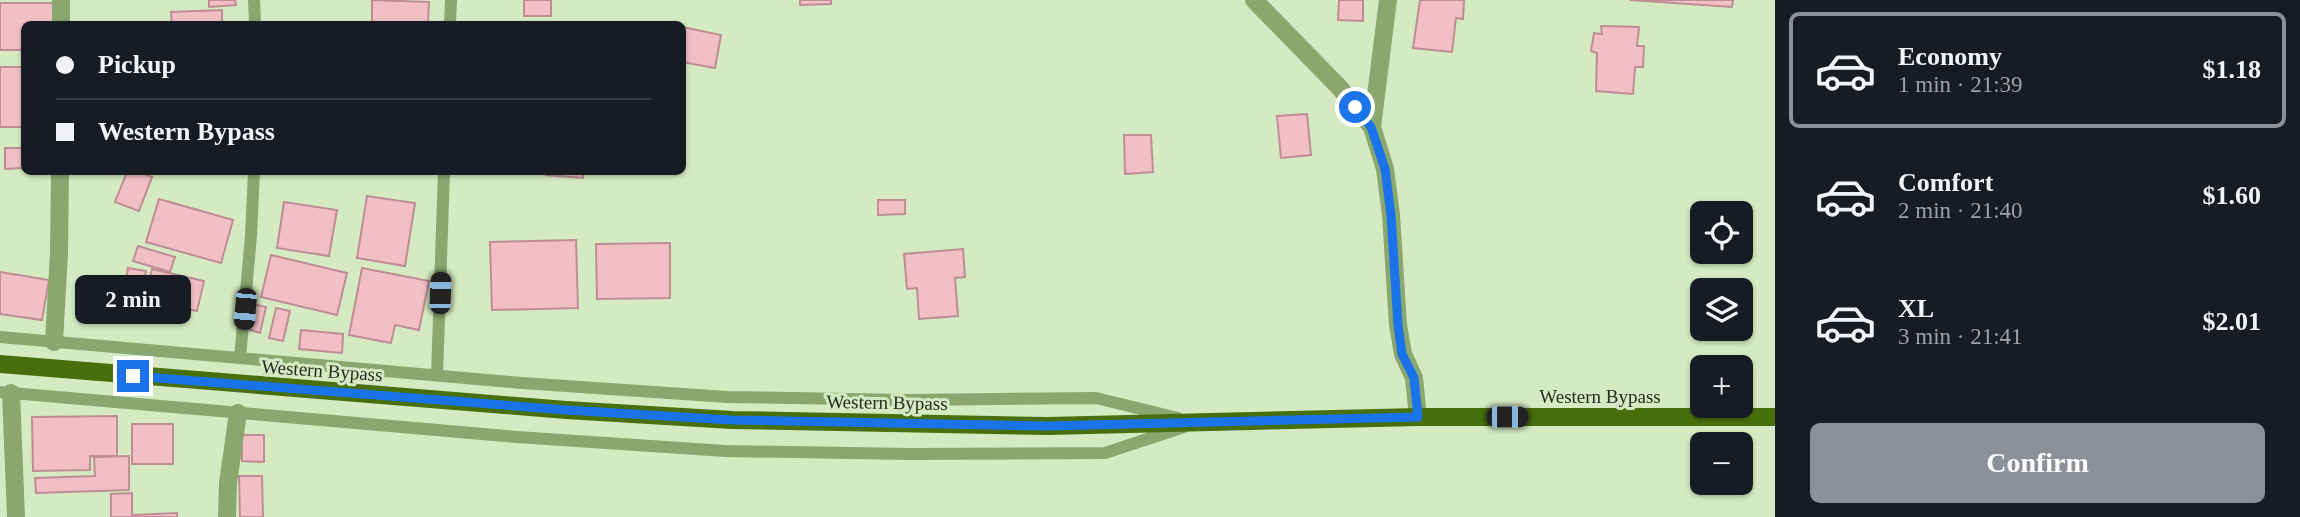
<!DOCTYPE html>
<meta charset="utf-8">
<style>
body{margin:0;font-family:"Times New Roman",serif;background:#20242c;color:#f1f3f6;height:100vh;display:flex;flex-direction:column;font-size:26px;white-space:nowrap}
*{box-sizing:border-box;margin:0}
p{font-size:23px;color:#9ea1a6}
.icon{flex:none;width:38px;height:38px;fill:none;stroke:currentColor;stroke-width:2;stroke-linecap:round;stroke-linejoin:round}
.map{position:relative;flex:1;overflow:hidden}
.panel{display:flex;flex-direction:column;background:#171b24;width:525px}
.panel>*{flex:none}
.hud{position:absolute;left:21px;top:21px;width:665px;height:154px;border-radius:10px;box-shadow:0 2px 5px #0004;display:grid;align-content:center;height:154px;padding:0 35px;background:#171b24}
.fabs{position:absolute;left:1690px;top:201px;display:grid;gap:14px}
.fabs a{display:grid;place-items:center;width:63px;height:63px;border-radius:10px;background:#171b24;box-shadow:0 2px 5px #0004;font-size:35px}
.end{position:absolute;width:32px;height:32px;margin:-16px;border:9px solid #1a73e8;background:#fff;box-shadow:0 0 0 4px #fff}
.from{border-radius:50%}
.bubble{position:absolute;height:49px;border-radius:10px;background:#171b24;box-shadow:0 2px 5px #0004;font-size:23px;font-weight:700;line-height:49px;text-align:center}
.car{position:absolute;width:21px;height:42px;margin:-21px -10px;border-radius:9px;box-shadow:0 0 5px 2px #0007;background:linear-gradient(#222 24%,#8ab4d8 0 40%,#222 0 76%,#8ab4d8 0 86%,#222 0)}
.hud b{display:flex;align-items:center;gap:24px;height:66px;font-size:26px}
.hud b+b{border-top:2px solid #363941}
.hud i{width:18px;height:18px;background:#f1f3f6}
ul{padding:12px 0 0;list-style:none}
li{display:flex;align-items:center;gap:21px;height:116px;margin:0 14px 10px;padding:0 21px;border:4px solid transparent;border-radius:10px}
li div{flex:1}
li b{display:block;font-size:26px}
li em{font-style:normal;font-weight:700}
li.current{border-color:#8c9099}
li>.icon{width:63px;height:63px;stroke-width:1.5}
.cta{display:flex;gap:14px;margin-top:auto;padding:14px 35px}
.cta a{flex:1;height:80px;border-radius:10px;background:#8c9099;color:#fff;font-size:28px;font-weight:700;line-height:80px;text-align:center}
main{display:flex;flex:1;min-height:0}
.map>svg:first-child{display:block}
.building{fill:#f1bfc4;stroke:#be8e94;stroke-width:2}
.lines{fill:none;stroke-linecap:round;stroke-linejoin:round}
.lane{stroke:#89a76e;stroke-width:12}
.street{stroke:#89a76e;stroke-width:18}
.primary{stroke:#47700c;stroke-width:18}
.route{stroke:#1a73e8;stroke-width:9}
.labels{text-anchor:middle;stroke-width:6;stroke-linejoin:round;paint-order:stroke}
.street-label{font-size:19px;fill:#252d1d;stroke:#d5eac2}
</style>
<main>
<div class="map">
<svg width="1775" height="517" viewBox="0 0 1775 517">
<rect width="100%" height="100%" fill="#d5eac2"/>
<g class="building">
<polygon points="209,0 235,0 236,5 209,7"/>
<polygon points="372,0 429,2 428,24 372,24"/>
<rect x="524" y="0" width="27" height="16"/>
<polygon points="800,0 831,0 831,4 800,5"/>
<polygon points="1339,0 1363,0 1363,21 1338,20"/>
<polygon points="1420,0 1464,0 1463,19 1456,18 1452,52 1413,48"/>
<polygon points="1630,0 1733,0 1732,7"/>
<polygon points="0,3 55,3 55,24 24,24 24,50 0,50"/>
<polygon points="222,10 222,24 172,24 171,12"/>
<polygon points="1601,26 1639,27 1637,46 1644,46 1643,67 1635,67 1633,94 1596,91 1597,53 1591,51 1594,33 1602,34"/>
<polygon points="682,27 721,35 715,68 682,62"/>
<rect x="0" y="67" width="24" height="60"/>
<polygon points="1307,114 1311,155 1281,158 1277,116"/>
<polygon points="1124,135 1151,135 1153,172 1125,174"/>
<polygon points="5,148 24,148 24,168 5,169"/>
<polygon points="127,172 139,172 152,177 139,211 115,202"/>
<polygon points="547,172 583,172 583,178 546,175"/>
<polygon points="367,196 415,203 405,266 357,258"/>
<polygon points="159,199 233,220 221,263 146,242"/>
<polygon points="878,200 905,200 905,214 878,215"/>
<polygon points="284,202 337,210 329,256 277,248"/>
<polygon points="576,240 578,308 492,310 490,242"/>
<polygon points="670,243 670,298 597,299 596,244"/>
<polygon points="138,246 175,257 170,272 133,261"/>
<polygon points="963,249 965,277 955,278 958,316 919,319 917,288 907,289 904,254"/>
<polygon points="271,255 347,273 337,315 261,297"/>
<polygon points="128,268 146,271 142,295 124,292"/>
<polygon points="362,268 429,281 419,330 395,325 391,343 349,335"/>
<polygon points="152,269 204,281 197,311 145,300"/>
<polygon points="0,272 49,280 42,320 0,314"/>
<polygon points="96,280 121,287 114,311 89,304"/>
<polygon points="253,304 266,307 260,333 247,329"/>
<polygon points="276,308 290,311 283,341 269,338"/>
<polygon points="301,330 343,334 342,353 299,349"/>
<polygon points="117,416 117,456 90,456 90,470 33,471 32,417"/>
<rect x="132" y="424" width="41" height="40"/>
<polygon points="242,435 264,435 264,462 242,461"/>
<polygon points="129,456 129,490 36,493 35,478 95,476 94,457"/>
<polygon points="239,476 262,476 263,517 240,517"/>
<polygon points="132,493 132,515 177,513 177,517 111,517 111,494"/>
</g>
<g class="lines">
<g class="lane">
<polyline points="254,0 255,24"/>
<polyline points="450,24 451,0"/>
<polyline points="0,337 522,383 727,397 909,400 1096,398 1178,418"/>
<polyline points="240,358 251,236 254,172"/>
<polyline points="437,375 444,172"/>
<polyline points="0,392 517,437 725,451 909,454 1105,453 1184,427"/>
</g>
<g class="street">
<polyline points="1254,0 1339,87 1372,127 1385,169 1391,215 1398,325 1403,354 1414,378 1418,417"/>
<polyline points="61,24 61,0"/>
<polyline points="1372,127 1388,0"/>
<polyline points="54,342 59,253 60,172"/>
<polyline points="11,393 16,517"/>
<polyline points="227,517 228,483 238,413"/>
</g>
<polyline class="primary" points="0,364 566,410 732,420 1048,426 1418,417 1775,417"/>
</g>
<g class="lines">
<polyline class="route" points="133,376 566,410 732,420 1048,426 1418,417 1414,378 1402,354 1398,325 1391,215 1385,169 1371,127 1355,107"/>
</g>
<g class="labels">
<g class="street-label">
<text transform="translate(322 370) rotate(4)" y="7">Western Bypass</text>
<text x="1600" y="403">Western Bypass</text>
<text transform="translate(887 402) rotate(1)" y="7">Western Bypass</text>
</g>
</g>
</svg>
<div class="fabs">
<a><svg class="icon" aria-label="locate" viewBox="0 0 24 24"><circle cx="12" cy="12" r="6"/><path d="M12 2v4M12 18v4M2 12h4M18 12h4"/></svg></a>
<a><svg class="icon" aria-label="layers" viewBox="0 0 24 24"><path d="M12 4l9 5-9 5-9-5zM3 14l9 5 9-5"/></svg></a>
<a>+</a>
<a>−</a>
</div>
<i class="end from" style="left:1355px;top:107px"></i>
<i class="end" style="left:133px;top:376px"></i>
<div class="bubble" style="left:75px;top:275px;width:116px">2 min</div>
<i class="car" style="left:440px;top:293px;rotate:2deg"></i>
<i class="car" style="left:245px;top:309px;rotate:185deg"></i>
<i class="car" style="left:1507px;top:417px;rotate:90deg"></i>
<div class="hud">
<b><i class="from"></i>Pickup</b>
<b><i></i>Western Bypass</b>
</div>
</div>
<section class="panel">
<ul>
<li class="current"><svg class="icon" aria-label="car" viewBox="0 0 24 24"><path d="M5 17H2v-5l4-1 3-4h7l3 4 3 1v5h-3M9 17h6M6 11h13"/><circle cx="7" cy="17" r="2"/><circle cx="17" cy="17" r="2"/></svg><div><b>Economy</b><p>1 min · 21:39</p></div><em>$1.18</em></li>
<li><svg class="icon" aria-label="car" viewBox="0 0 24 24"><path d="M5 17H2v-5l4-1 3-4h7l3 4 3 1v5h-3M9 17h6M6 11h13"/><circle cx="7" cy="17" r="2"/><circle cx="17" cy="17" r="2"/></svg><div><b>Comfort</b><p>2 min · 21:40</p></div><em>$1.60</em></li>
<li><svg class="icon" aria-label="car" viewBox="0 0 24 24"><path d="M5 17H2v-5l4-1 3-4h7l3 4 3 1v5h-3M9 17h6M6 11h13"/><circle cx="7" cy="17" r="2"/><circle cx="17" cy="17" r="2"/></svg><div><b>XL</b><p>3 min · 21:41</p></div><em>$2.01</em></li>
</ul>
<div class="cta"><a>Confirm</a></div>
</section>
</main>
